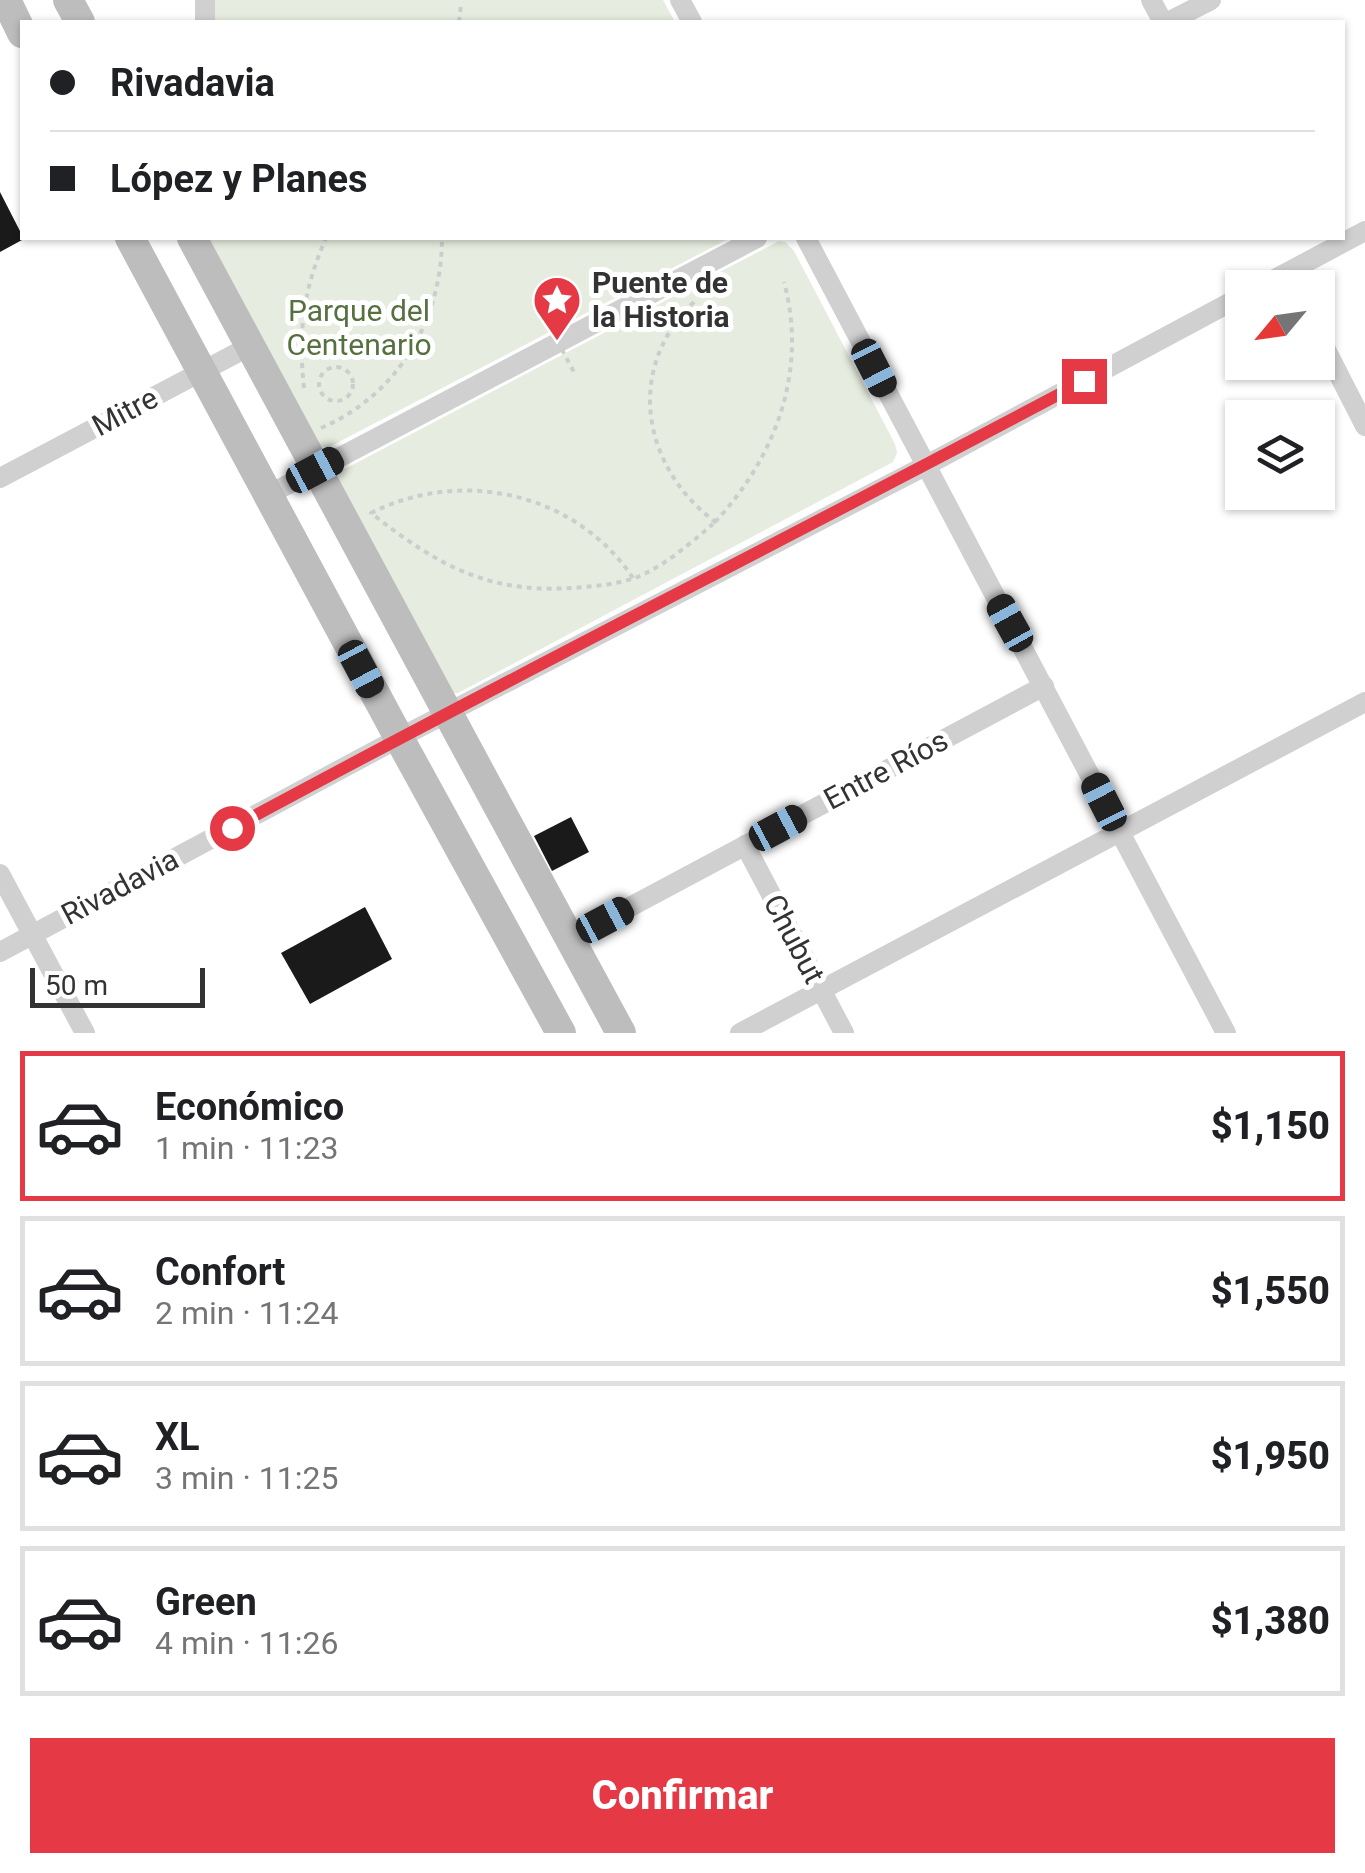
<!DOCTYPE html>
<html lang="es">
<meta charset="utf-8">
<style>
body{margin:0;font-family:Roboto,sans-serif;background:#f6f6f6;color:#202124;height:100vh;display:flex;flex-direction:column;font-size:38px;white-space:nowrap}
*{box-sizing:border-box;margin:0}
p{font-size:32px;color:#757577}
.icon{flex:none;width:55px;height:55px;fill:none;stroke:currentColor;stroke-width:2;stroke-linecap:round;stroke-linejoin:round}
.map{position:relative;height:1033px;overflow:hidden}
.sheet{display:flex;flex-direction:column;background:#fff;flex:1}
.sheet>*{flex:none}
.guide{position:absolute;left:20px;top:20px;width:1325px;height:220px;border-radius:0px;box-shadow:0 2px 8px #0004;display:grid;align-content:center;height:220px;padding:0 30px;background:#fff}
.needle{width:65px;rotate:241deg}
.controls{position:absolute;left:1225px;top:270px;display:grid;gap:20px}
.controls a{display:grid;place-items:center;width:110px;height:110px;border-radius:0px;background:#fff;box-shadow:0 2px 8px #0004;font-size:50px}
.scale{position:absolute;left:30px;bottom:25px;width:175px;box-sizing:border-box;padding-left:10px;border:5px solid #333;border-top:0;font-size:28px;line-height:35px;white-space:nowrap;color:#333;-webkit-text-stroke:8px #fff;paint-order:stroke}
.end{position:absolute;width:45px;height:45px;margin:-22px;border:12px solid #e63946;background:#fff;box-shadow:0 0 0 5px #fff}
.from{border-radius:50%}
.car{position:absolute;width:30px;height:60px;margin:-30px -15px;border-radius:12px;box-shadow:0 0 8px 2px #0007;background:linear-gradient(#222 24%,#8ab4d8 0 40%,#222 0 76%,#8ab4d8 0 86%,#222 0)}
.guide b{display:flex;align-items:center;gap:35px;height:95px;font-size:38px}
.guide b+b{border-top:2px solid #e0e0e0}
.guide i{width:25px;height:25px;background:#202124}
ul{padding:18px 0 0;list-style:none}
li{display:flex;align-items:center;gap:30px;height:150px;margin:0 20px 15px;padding:0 10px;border:5px solid #e0e0e0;border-radius:0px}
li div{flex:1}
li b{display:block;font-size:38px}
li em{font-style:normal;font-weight:800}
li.current{border-color:#e63946}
li>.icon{width:90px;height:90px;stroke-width:1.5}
.primary-button{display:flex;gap:20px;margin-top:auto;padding:20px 30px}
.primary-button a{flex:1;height:115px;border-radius:0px;background:#e63946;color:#fff;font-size:40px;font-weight:800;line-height:115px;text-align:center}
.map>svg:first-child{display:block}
.green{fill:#e6ecdf}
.building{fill:#1a1a1a}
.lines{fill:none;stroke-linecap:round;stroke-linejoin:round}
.path{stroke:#cdcdcd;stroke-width:4;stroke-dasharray:5 5;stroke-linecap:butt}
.street{stroke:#d0d0d0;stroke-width:20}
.secondary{stroke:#bdbdbd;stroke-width:30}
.path-bridge{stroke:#cdcdcd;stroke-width:4;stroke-dasharray:5 5;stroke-linecap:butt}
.route{stroke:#e63946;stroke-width:12}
.labels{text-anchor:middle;stroke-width:10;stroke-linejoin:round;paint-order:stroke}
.poi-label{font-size:30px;font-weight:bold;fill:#333;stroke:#fff;text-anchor:start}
.park-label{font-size:30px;fill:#56703f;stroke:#fff}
.street-label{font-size:30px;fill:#333;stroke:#fff}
</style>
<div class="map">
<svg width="1365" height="1033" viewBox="0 0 1365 1033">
<rect width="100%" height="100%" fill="#fff"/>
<g class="green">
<polygon points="214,0 663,0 675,22 213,22"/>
<polygon points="205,238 730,238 327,448 318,445"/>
<polygon points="779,241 785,242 794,251 895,444 897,453 893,462 458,693 452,693 337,480 339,472"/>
</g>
<g class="building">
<polygon points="0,192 22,235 22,240 0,252"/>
<polygon points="571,817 589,852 552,871 534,836"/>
<polygon points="365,907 392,959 310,1004 281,953"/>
</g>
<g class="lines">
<g class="path">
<polyline points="459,22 461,5"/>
<path d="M694 302C623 370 643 470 718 524"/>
<circle cx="336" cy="384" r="17"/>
<path d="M304 388C298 332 303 290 326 238"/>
<path d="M321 428C398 395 442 320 442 238"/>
<path d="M715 522C776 457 808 370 784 282"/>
<path d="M633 578C576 493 462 467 371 513 441 568 492 596 584 587 604 585 626 583 644 574 669 562 692 542 713 524"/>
</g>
<g class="street">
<polyline points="680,0 692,22"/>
<polyline points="1151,0 1163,22"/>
<polyline points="205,22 205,0"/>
<polyline points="1168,22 1211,0"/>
<polyline points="806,238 1226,1033"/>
<polyline points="1258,288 1365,231"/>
<polyline points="1318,334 1365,426"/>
<polyline points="0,478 250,346"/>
<polyline points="268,495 757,238"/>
<polyline points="745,845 844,1033"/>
<polyline points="0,874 85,1033"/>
<polyline points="570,939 1044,686"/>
<polyline points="0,952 399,738 925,466 1242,296"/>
<polyline points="740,1033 1365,702"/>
</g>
<g class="secondary">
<polyline points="6,0 22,33"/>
<polyline points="68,0 80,22"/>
<polyline points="130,238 399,738 561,1033"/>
<path d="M192 238C333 504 478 768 621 1033"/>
</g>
<polyline class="path-bridge" points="543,314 575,374"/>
</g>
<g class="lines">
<path class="route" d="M232 828C514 675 801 532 1084 381"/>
</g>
<defs>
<g id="sight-pin" transform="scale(2.5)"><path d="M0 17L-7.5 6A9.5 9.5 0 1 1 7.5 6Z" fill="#e63946" stroke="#fff"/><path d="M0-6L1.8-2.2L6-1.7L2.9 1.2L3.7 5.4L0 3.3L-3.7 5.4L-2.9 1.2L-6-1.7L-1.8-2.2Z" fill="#fff"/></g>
</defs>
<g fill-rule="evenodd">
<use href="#sight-pin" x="557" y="300"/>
</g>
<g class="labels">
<g class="poi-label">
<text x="592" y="293">Puente de<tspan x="592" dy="34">la Historia</tspan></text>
</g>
<g class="park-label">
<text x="359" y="321">Parque del<tspan x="359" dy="34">Centenario</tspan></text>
</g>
<g class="street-label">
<text transform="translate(125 412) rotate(-28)" y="10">Mitre</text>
<text transform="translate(886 770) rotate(-28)" y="10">Entre Ríos</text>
<text transform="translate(120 887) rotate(-28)" y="10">Rivadavia</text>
<text transform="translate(794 939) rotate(62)" y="10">Chubut</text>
</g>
</g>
</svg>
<div class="controls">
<a><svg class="needle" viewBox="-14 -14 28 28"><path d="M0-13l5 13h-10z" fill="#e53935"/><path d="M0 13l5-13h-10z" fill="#757577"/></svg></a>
<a><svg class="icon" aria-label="layers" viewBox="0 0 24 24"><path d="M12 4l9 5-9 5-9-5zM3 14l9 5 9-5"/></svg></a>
</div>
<div class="scale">50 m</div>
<i class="end from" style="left:232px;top:828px"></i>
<i class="end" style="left:1084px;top:381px"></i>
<i class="car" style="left:874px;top:368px;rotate:153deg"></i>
<i class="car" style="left:315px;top:470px;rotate:62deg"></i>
<i class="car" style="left:1010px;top:623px;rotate:331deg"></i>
<i class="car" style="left:361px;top:669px;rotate:152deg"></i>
<i class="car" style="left:1104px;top:802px;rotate:333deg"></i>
<i class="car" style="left:778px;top:828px;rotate:62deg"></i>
<i class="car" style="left:605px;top:920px;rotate:62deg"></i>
<div class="guide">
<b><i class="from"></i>Rivadavia</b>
<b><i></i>López y Planes</b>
</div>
</div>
<section class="sheet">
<ul>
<li class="current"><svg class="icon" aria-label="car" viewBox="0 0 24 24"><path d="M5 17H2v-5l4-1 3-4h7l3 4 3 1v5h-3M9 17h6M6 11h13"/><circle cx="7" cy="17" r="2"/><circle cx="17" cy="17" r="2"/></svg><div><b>Económico</b><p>1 min · 11:23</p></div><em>$1,150</em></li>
<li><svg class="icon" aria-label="car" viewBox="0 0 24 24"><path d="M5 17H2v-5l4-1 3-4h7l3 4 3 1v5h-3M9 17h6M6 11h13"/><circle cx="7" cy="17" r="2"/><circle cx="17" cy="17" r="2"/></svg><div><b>Confort</b><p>2 min · 11:24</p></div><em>$1,550</em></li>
<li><svg class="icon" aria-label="car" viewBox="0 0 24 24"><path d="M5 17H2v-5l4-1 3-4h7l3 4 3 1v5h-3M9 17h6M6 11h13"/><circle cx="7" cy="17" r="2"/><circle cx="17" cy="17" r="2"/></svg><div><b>XL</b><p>3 min · 11:25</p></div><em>$1,950</em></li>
<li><svg class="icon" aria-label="car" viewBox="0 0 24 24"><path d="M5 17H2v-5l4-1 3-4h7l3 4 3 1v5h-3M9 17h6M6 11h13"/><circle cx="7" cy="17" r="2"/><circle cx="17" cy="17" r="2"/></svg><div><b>Green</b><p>4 min · 11:26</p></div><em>$1,380</em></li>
</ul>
<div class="primary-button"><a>Confirmar</a></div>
</section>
